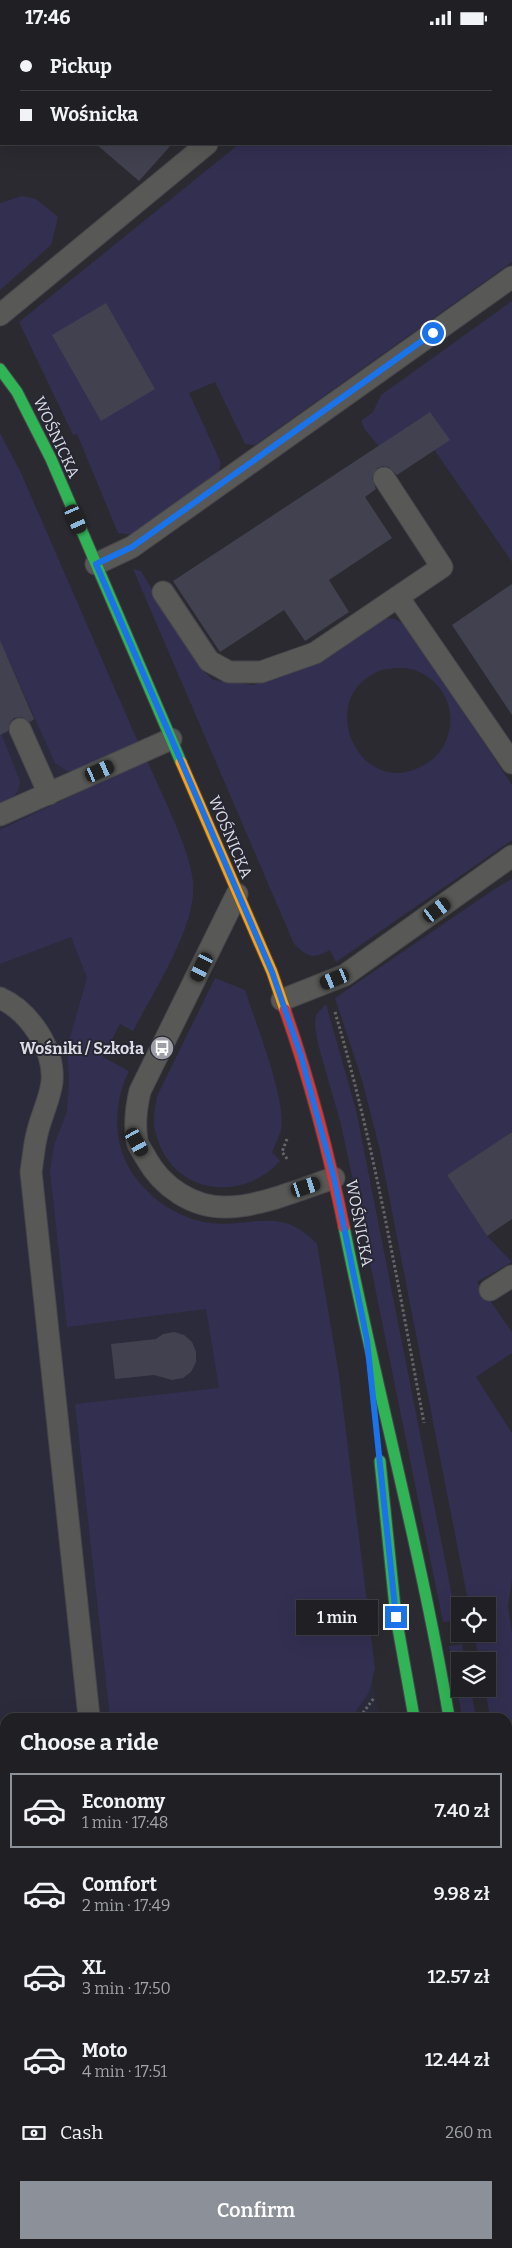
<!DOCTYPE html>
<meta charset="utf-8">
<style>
body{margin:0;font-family:Bitter,serif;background:#28282c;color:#f1f3f6;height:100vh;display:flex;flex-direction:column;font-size:19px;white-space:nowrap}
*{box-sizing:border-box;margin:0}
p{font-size:16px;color:#a2a3a6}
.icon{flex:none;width:28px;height:28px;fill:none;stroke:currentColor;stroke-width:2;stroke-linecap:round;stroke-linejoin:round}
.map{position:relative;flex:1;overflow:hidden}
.details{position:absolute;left:0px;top:1678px;width:512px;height:536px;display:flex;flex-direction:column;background:#202024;border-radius:15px 15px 0 0;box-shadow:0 5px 20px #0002,0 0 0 1px #3d3e41}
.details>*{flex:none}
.top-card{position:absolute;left:0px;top:0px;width:512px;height:110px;box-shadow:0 5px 20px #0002,0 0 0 1px #3d3e41;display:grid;align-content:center;height:110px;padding:0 20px;background:#202024}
.fabs{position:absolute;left:451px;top:1562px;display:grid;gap:10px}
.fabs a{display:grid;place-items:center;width:45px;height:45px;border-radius:0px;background:#202024;box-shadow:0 5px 20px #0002,0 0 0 1px #3d3e41;font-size:25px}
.end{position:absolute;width:22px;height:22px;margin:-11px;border:6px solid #1a73e8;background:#fff;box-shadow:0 0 0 2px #fff}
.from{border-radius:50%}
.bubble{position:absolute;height:35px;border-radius:0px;background:#202024;box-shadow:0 5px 20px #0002,0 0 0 1px #3d3e41;font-size:16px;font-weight:600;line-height:35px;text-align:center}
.car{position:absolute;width:15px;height:30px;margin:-15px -8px;border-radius:6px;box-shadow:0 0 4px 1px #0007;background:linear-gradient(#222 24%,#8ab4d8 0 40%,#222 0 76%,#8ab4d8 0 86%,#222 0)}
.top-card b{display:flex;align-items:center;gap:18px;height:48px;font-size:19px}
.top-card b+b{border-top:1px solid #3d3e41}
.top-card i{width:12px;height:12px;background:#f1f3f6}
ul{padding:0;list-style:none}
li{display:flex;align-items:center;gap:15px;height:75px;margin:0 10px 8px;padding:0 10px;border:2px solid transparent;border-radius:0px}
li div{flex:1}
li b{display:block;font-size:19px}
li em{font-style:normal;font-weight:600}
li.on{border-color:#8c9099}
li>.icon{width:45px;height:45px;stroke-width:1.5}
h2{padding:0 20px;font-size:22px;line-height:60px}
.pay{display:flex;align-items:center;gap:12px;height:55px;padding:0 20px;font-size:19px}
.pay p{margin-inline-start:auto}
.action{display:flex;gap:10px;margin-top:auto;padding:10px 20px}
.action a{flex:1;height:58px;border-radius:0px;background:#8c9099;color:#fff;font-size:20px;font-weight:600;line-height:58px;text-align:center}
.status{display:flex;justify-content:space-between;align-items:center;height:35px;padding:0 25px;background:#202024;direction:ltr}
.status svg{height:14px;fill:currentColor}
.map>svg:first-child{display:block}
.built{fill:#2c2b3b}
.green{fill:#332f51;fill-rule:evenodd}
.building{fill:#424150}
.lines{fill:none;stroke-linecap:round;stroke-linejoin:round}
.lane-casing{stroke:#47474c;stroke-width:23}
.street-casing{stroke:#47474c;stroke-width:29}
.fast-casing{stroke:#47474c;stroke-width:13}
.slow-casing{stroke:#47474c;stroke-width:13}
.jam-casing{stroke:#47474c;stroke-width:13}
.path{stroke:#666667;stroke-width:3;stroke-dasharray:2.5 2.5;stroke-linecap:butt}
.lane{stroke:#585857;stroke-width:21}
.street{stroke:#585857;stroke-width:28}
.fast{stroke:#30b455;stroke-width:11}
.slow{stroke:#ff9f0a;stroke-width:11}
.jam{stroke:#e5322d;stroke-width:11}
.route{stroke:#1a73e8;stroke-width:6}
.labels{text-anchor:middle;stroke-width:4;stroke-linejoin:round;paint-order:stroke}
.street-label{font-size:16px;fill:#dcdce5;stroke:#272733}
.poi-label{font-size:16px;font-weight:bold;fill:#dcdce5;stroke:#272733;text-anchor:end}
</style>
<div class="status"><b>17:46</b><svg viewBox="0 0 49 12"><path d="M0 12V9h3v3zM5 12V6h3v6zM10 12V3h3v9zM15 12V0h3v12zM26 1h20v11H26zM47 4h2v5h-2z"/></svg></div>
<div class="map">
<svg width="512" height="2213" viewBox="0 0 512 2213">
<rect width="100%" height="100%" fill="#2a2a30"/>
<polygon class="built" points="0,473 134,720 78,1066 141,1238 290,1206 379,1682 5,1682 5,2209 482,2209 483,2213 0,2213"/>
<g class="green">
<polygon points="374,0 512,0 512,227 255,410 245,409 215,347 189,358 221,428 218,439 134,500 118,498 77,399 73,400 19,287 239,109 511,109 511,1 373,1"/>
<polygon points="22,161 36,164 58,182 51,210 0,255 0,168"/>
<polygon points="512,266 512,527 415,387 389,404 405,428 397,433 365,395 361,386 373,377 381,360"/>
<polygon points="0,398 21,438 138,707 73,736 67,736 55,728 7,621 0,624"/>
<path d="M133 534 141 536 197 629 213 645 253 650 295 637 319 625 384 583 395 584 405 590 512 750V805L336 927 330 915C311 925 309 922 294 909ZM396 633C402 633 409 633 414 635 442 644 458 675 447 703 442 717 433 726 420 732 361 763 314 666 377 637 382 634 390 634 396 633Z"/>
<path d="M0 696 20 746C19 760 12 764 0 769Z"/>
<path d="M147 725C161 759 189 811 193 846 198 889 154 956 133 996L120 989 103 1022 129 1036C118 1058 114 1085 120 1110 129 1149 170 1183 210 1188 252 1193 281 1170 317 1209L339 1340 375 1633 369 1657 352 1682H110L75 1369 219 1353 206 1274 67 1292 50 1136 54 1110 67 1077 69 1044 67 1013 87 943 71 902 0 929V795Z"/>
<polygon points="512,844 512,1097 447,1140 487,1201 512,1227 477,1247 512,1297 512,1318 476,1342 512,1398 512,1544 508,1572 512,1598 512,1709 508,1710 508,1682 490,1682 485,1654 488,1654 488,1626 479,1626 474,1599 488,1599 488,1571 469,1571 380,1115 362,1045 335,963 496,853"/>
<path d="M215 943 245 955C255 986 287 1066 281 1095 279 1102 275 1110 272 1117L280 1126C241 1169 171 1159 156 1099 152 1087 155 1074 157 1061Z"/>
<polygon points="326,969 356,1075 457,1586 443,1587 355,1154 340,1086 318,1009 315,990 316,980"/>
<polygon points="462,1609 465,1626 460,1626 460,1654 471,1654 476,1682 462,1682 449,1611"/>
<polygon points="508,1847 512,1871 512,1935 508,1911"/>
</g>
<g class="building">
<polygon points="96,109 172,109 139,146"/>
<polygon points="106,268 155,354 101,386 52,300"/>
<polygon points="430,377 450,405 397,440 389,432 383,431 377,433 372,443 376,454 365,462 392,503 329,545 349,577 305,606 284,575 220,617 173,546"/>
<polygon points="512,549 512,680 452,590"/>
<polygon points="0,605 34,684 30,687 22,682 14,683 10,687 8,696 0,700"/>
<polygon points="512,1097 512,1184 487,1201 447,1140"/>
<polygon points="174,1297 184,1300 192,1307 196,1317 196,1327 191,1337 183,1343 172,1345 154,1340 115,1344 111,1309 156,1304 163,1299"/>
</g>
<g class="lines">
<g class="lane-casing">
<g id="lane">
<polyline points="338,1 340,0"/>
<polyline points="0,280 207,109"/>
<polyline points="96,529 132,512 512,242"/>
<polyline points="163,557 209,626 229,637 261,637 315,618 442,532 384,443"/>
<polyline points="398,562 512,728"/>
<polyline points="20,694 49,759"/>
<polyline points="0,780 171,704"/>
<path d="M237 859 140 1056C136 1073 134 1088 137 1106 138 1111 143 1117 146 1123 162 1152 193 1173 227 1172 263 1171 300 1154 334 1143"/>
<path d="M0 963C29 976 55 1014 52 1047 50 1064 41 1081 37 1099 34 1111 33 1124 31 1137L89 1682"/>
<polyline points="282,965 345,940 512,821"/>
<polyline points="490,1255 512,1241"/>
<polyline points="508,1722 512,1719"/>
<polyline points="0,1957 5,1956"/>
<polyline points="449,2209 449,2213"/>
</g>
</g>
<g class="street-casing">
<polyline id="street" points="0,1809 5,1809"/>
</g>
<g class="fast-casing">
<g id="fast">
<polyline points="0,334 17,357 51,424 181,727"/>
<path d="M344 1192C377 1356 421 1517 449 1682"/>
<polyline points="380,1426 396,1582 414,1682"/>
<polyline points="508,2151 512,2170"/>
</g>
</g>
<g class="slow-casing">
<g id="slow">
<polyline points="181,727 272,937 285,975"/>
<polyline points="508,2000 512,2024"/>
</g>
</g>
<g class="jam-casing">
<path id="jam" d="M285 975C310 1046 329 1119 344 1192"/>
</g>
<g class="path">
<path d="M335 977C375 1112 398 1250 424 1388"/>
<polyline points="287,1104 282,1117 288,1125"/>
<polyline points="360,1682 374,1663"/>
<polyline points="508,1817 512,1840"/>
<polyline points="0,2082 5,2081"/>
</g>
<use href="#lane" class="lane"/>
<use href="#street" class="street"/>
<use href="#fast" class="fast"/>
<use href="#slow" class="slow"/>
<use href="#jam" class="jam"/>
</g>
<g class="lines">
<polyline class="route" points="396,1582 367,1305 334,1143 301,1021 272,937 96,529 132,512 433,298"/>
</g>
<defs>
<g id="bus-disc" transform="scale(1.25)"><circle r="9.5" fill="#9e9ea6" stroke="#272733"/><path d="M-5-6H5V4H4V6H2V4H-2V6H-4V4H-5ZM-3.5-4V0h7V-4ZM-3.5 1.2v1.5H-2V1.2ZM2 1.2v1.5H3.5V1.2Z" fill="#fff"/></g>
</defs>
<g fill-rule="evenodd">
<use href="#bus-disc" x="162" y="1013"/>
</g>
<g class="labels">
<g class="street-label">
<text transform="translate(57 402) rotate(65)" y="6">WOŚNICKA</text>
<text transform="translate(231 802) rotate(67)" y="6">WOŚNICKA</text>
<text transform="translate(360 1188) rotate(79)" y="6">WOŚNICKA</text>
</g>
<g class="poi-label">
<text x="144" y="1019">Wośniki / Szkoła</text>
</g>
</g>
</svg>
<div class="fabs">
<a><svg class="icon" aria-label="locate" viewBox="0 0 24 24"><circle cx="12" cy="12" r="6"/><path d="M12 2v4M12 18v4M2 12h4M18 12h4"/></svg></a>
<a><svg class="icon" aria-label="layers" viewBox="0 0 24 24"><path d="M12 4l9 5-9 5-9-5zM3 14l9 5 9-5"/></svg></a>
</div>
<i class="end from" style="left:433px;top:298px"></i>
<i class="end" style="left:396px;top:1582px"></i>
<div class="bubble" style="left:296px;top:1565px;width:82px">1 min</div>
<i class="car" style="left:76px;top:484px;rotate:156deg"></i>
<i class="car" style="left:100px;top:736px;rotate:66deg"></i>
<i class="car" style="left:437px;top:875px;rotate:54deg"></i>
<i class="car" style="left:202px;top:932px;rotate:206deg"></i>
<i class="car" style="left:335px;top:944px;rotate:248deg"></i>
<i class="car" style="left:137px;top:1107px;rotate:151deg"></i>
<i class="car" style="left:306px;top:1152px;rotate:72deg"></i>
<div class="top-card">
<b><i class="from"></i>Pickup</b>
<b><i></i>Wośnicka</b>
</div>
<section class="details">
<h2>Choose a ride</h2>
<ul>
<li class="on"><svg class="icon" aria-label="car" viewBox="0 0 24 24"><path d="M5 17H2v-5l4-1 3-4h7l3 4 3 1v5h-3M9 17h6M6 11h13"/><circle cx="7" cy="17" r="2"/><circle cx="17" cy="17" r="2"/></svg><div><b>Economy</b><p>1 min · 17:48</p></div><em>7.40 zł</em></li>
<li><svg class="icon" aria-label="car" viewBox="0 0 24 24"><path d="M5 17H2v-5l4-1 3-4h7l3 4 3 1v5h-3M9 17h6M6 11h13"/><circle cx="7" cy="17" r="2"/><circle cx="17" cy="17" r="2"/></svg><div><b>Comfort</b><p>2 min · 17:49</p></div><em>9.98 zł</em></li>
<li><svg class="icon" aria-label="car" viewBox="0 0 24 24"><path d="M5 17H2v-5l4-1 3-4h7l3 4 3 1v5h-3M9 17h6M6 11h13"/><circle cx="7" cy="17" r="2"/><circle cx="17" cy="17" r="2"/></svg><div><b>XL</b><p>3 min · 17:50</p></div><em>12.57 zł</em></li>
<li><svg class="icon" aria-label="car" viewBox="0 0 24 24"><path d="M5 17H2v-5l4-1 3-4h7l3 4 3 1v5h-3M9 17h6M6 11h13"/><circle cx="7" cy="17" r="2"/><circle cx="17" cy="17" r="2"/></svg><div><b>Moto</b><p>4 min · 17:51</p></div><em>12.44 zł</em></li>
</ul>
<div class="pay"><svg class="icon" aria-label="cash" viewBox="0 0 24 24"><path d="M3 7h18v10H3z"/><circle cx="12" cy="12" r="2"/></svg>Cash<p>260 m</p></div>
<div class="action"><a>Confirm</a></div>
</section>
</div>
